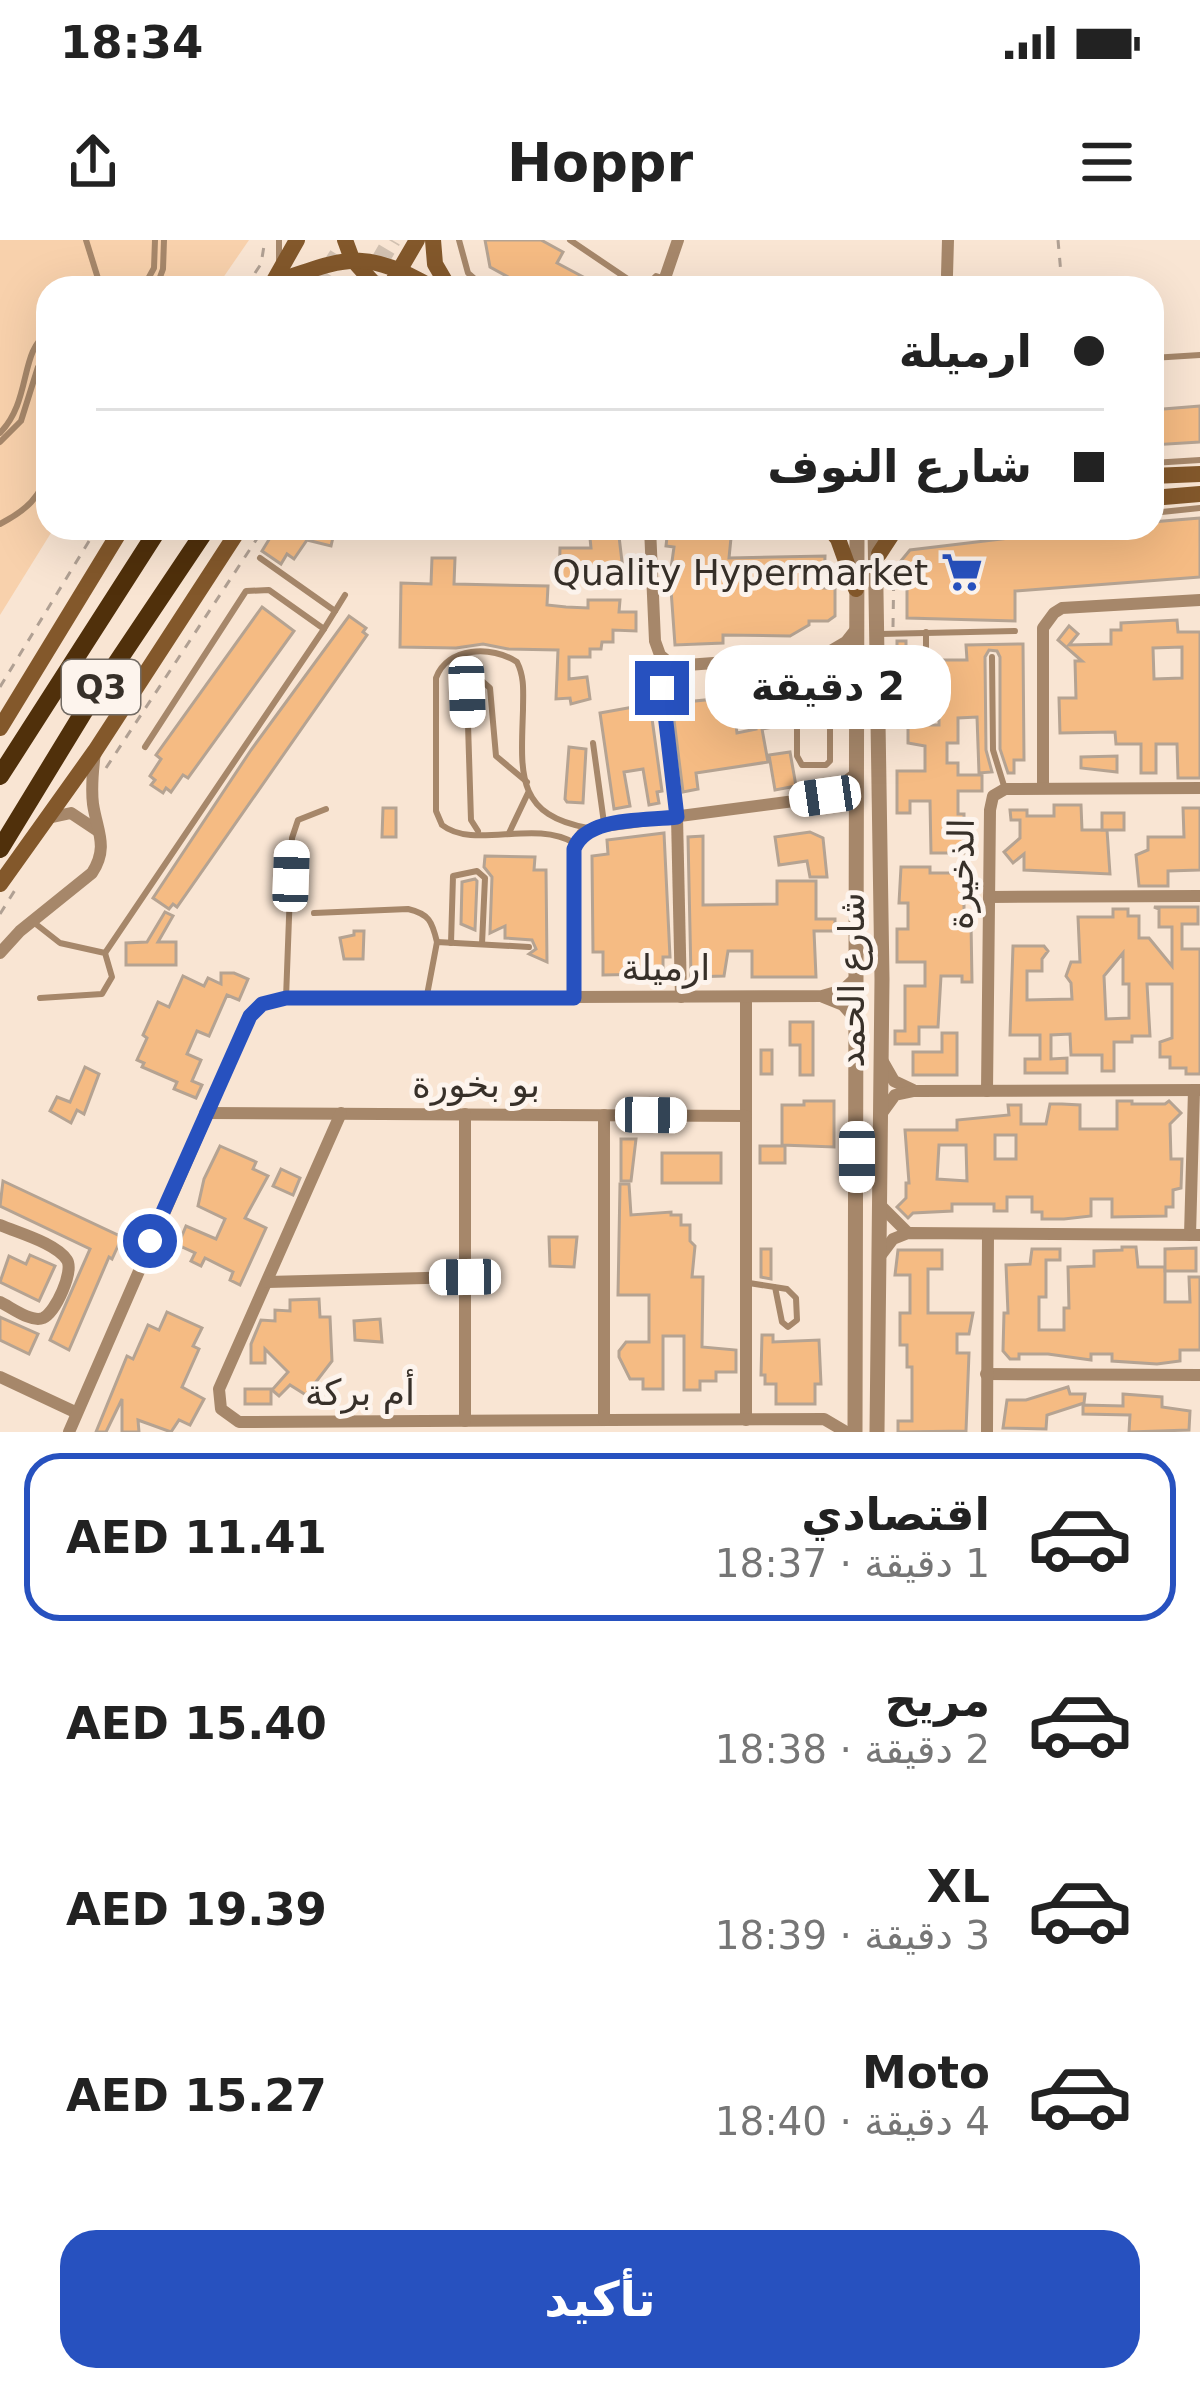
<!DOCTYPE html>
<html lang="ar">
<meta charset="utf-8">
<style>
body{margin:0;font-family:"DejaVu Sans","Noto Naskh Arabic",sans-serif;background:#f6f6f6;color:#222;direction:rtl;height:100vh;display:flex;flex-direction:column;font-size:45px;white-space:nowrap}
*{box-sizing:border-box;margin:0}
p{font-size:39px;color:#767676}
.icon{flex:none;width:66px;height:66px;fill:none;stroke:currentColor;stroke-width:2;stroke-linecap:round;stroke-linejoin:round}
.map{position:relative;height:1192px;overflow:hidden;direction:ltr}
.details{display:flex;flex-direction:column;background:#fff;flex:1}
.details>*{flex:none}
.guide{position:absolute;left:36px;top:36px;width:1128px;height:264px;border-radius:36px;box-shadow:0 12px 48px #0002;direction:rtl;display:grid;align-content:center;height:264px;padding:0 60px;background:#fff}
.end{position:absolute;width:54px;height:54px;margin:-27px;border:15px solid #2751bf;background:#fff;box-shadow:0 0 0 6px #fff}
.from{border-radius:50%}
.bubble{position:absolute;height:84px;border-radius:36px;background:#fff;box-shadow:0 12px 48px #0002;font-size:39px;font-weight:600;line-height:84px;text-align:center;direction:rtl}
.car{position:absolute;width:36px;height:72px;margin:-36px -18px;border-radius:15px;box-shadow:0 0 9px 3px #0007;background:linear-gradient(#fff 24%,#345 0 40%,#fff 0 76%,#345 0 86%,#fff 0)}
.guide b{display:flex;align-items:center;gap:42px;height:114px;font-size:45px}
.guide b+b{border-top:3px solid #e0e0e0}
.guide i{width:30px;height:30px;background:#222}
ul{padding:21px 0 0;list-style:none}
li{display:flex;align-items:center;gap:36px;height:168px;margin:0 24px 18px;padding:0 36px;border:6px solid transparent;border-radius:36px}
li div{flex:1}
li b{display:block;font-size:45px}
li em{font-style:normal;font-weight:600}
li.selected{border-color:#2751bf}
li>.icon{width:108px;height:108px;stroke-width:1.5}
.cta{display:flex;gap:24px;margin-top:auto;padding:24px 60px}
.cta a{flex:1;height:138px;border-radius:36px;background:#2751bf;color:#fff;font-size:48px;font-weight:600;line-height:138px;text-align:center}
.status{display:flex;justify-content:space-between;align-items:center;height:84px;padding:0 60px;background:#fff;direction:ltr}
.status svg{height:33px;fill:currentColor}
header{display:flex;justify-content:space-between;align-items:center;height:156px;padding:0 60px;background:#fff;font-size:54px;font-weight:600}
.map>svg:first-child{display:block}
.green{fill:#f8d1ac}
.building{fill:#f5bb83;stroke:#b5a392;stroke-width:3;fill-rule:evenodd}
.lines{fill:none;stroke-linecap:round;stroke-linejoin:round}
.trunk-tunnel{stroke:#d2c1b1;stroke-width:18;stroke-dasharray:18 9;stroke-linecap:butt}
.path{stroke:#b0a093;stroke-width:3;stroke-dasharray:9 9;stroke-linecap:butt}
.service{stroke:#a6876a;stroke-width:6}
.minor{stroke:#a6876a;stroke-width:12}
.tertiary{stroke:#a6876a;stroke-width:15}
.secondary{stroke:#83582b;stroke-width:16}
.trunk{stroke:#50300b;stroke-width:18}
.route{stroke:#2751bf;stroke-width:15}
.labels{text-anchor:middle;stroke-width:10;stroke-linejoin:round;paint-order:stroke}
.shield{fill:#fdf4ed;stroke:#726b64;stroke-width:3}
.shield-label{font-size:33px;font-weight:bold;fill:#373029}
.poi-label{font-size:36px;fill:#373029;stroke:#fdf4ed;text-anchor:end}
.street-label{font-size:36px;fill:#373029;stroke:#fdf4ed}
</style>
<div class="status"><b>18:34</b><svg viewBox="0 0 49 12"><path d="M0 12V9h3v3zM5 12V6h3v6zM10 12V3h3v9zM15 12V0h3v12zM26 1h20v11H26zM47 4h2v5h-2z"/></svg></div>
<header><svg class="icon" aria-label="menu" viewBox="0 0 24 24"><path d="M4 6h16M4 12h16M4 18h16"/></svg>Hoppr<svg class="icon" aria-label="share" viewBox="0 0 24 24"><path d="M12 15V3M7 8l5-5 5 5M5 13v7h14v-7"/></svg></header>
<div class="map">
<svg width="1200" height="1192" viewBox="0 0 1200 1192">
<rect width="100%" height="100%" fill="#f9e5d3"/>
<polygon class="green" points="0,0 249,0 216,48 48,48 48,288 54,288 0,375"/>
<g class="building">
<polygon points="485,0 541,0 563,12 557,23 604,48 528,48 490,27"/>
<polygon points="1200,166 1200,202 1152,205 1152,170"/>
<polygon points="1200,278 1200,337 1015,351 1015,381 907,378 907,345 900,346 900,322 910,310 1094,288 1152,288 1152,282"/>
<polygon points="276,288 313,288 334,293 331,306 307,300 294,319 287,314 281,324 262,311"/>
<polygon points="589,288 618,288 623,330 603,332 602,325 577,328 577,345 559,344 560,308 591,308"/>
<polygon points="668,288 732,288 729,318 825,316 824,348 835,348 835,376 828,381 809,381 809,385 790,396 723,395 723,403 675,405 670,336 674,307 666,306"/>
<polygon points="432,318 455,318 454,344 548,346 547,365 566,367 588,368 588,360 620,360 619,372 636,372 636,391 613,390 613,402 602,402 601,409 590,409 590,417 569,417 569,439 587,437 590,459 571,464 570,458 556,459 558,410 508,409 483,404 456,408 400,407 401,343 431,344"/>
<polygon points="262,367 294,391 188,538 183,535 171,552 166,548 163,553 151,545 155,540 150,536 161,519 156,515"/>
<polygon points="349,376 366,388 363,392 367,395 177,667 173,664 169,669 153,658 251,510"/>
<path d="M1177 380 1178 392H1200V538H1178L1177 504H1156V533H1141V504H1116L1115 492 1060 493 1059 458H1076L1075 421H1082L1058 400 1069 386 1078 394 1069 405 1111 404V390H1121V383ZM1182 407V438L1154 439 1153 408Z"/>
<polygon points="897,401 906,401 906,411 918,411 918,454 905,454 905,413 897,413"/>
<polygon points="1023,404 1024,520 1014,520 1014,533 1008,533 1000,509 1000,417 997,411 989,410 985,417 986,510 992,532 979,533 977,477 958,478 958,503 947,503 947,523 958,523 958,535 982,535 982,551 958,551 958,574 964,574 964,613 931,613 930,561 910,561 910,573 897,573 897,531 925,531 925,506 908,503 908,485 939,485 939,420 967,420 966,405"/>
<polygon points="682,446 684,462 726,458 728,472 734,471 737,493 756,489 754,477 764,475 761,456 779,453 784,485 762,489 768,522 696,533 698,549 683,552 670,448"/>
<polygon points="650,464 662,551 657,552 659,563 649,565 643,529 624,532 630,566 614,569 600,473"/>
<polygon points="569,507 586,509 583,563 567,562 565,559"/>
<polygon points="790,512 796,546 775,550 769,515"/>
<polygon points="1117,516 1117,532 1081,528 1081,517"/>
<polygon points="1054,565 1081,565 1082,590 1107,590 1110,634 1024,630 1024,614 1013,623 1004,612 1020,598 1020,580 1011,580 1010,570 1027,570 1027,576 1054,576"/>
<polygon points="383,568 396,568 396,597 382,597"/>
<polygon points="1183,568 1200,568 1200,630 1168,631 1168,646 1139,646 1136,615 1148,610 1148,597 1184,597"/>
<rect x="1102" y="573" width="22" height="17"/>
<polygon points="810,592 823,598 827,637 810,637 807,621 779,625 775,597"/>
<polygon points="664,593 670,717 663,717 663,728 653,729 653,734 603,735 603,712 593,712 592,616 608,614 607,600"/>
<polygon points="703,596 703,665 777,664 777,641 816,641 816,679 835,679 835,691 814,691 816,737 752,737 752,711 728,711 724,736 691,737 688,597"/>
<polygon points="485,616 535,617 534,630 546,630 547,722 529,714 536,709 532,700 505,698 505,686 490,693 492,637 484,627"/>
<polygon points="901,627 930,627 930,633 964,633 964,683 971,683 972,742 962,742 962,736 941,736 938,787 919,787 919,804 895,804 895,791 905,791 905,746 925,746 925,722 897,722 897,689 908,689 908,663 899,663"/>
<polygon points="475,639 477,641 475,690 461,684 462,642"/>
<path d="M1154 667H1198V684H1182V709H1200V834H1186V828H1170V817H1160V802L1172 798V744H1147L1150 796H1132V802H1114V831H1102V815H1071L1070 794 1051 795V819L1067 818V833H1025V819H1040V795H1010L1013 706H1044L1048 711 1042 719V731H1027V760L1072 759 1071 743 1066 736 1071 722H1080L1078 677H1113V669H1128V676H1139V698H1149L1172 726V687H1159V669ZM1123 713V744H1129V778L1106 779 1104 736Z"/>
<polygon points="165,672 173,676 158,702 176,702 176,725 126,725 126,703 147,702"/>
<polygon points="354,691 364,691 363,719 344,719 340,698 354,695"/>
<polygon points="221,733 234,733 248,739 239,760 227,755 209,796 197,791 187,814 201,820 192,841 202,845 196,858 174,849 177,842 142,827 144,823 137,820 147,798 143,795 158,762 169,767 183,736 204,746 208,738 221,744"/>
<polygon points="790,782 813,782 813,835 800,835 800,805 790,805"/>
<polygon points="942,793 957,793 957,835 913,835 913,812 942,812"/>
<rect x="761" y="810" width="11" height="24"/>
<polygon points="85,827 99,834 84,874 77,870 71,883 50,871 57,857 70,862"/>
<polygon points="804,861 834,861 834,907 782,905 782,865 804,865"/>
<path d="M1117 861H1132V864H1165L1169 861 1181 873 1170 884 1171 919H1182L1181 948 1173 950V967H1166V976L1112 977V959H1091V976L1064 979H1042V972H1032V957H1007V971H994V964H952V971L913 973 908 978 897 967 906 958V943H909L905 890H957V880L1009 875 1008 865H1021V884H1046L1050 864H1062L1080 865V889H1117ZM995 895H1016V919H995ZM939 905H966L967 941 937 939Z"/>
<polygon points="621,899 636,899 631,941 621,941"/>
<polygon points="220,906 256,922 253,929 268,936 245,978 266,988 240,1045 230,1040 233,1032 205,1018 201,1026 191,1021 195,1013 178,1005 186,986 216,999 225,979 198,966 204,939"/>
<rect x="760" y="906" width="25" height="17"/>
<rect x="662" y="913" width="59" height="30"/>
<polygon points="281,929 300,938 293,955 273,946"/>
<polygon points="3,941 122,997 112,1019 109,1017 69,1110 50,1100 90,1009 0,966"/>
<polygon points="620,944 629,944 631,975 671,972 671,975 681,975 681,985 690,985 690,1001 695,1006 692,1037 703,1037 702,1107 736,1110 736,1132 716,1132 716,1141 700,1141 700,1150 684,1150 684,1096 663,1096 663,1149 643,1149 643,1139 630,1139 619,1117 619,1111 626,1102 649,1102 649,1055 618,1055"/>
<polygon points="549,997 577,997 574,1027 550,1026"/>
<polygon points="1122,1007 1136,1007 1138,1027 1165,1027 1165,1062 1190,1062 1189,1037 1200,1037 1200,1110 1180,1110 1180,1121 1157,1124 1112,1121 1112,1114 1091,1114 1091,1120 1048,1114 1019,1114 1019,1119 1010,1119 1003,1111 1004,1073 1008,1073 1006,1025 1030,1024 1032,1009 1060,1009 1060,1020 1046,1020 1046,1057 1039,1057 1039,1090 1064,1090 1064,1068 1069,1068 1068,1027 1094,1026 1094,1011 1122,1010"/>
<polygon points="1196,1008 1196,1031 1165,1031 1165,1009"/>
<polygon points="761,1009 771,1009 771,1039 761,1037"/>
<polygon points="898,1010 942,1010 942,1029 928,1029 928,1073 973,1073 969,1094 957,1094 957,1113 969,1113 966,1191 898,1192 898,1181 912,1181 912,1127 907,1127 907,1105 900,1105 900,1073 910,1073 910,1035 895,1035"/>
<polygon points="30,1015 55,1026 39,1061 0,1042 9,1016 26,1024"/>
<polygon points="319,1059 320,1077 330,1077 332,1121 306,1155 290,1145 279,1156 272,1150 288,1132 265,1109 265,1123 251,1123 251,1104 261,1080 275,1081 275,1070 290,1071 290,1060"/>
<polygon points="167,1072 202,1088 193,1106 199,1109 182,1147 204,1159 190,1185 179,1180 171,1192 138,1180 139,1192 122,1192 122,1159 106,1192 96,1192 127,1116 133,1119 148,1085 159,1090"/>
<polygon points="0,1077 38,1094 29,1114 0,1100"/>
<polygon points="380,1079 382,1102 355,1100 354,1081"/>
<polygon points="762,1095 773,1095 773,1102 819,1100 821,1144 815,1144 815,1164 776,1164 776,1144 765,1144 765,1135 761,1135"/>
<polygon points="1068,1147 1070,1154 1085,1154 1084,1163 1047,1175 1046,1189 1003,1188 1007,1160 1026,1160"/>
<rect x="245" y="1149" width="26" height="15"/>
<polygon points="1123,1154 1162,1157 1162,1167 1190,1171 1189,1190 1129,1192 1130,1175 1083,1174 1083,1165 1123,1166"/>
</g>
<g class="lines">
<g class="trunk-tunnel">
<polyline points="317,48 338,15"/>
<polyline points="364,48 392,0"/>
</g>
<g class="path">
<polyline points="1058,0 1061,34"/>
<polyline points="245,48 261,24 265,0"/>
<polyline points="893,387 894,319"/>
<polyline points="0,447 97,288"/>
<polyline points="106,528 264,288"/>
<polyline points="0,674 15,650"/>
</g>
<g class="service">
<polyline points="86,0 101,48"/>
<polyline points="279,0 279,20"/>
<polyline points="459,0 468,33 485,48"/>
<polyline points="570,0 641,48"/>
<polyline points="143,48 154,28 155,0"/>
<polyline points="156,48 163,29 164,0"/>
<polyline points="644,48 656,36 666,39 673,48"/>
<polyline points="1152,118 1200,115"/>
<path d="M0 193C32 160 19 111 48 93"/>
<polyline points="0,202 21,181 38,127 48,119"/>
<polyline points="1152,223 1200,220"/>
<polyline points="1152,273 1200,268"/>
<path d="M0 284C25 271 42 257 48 229"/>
<polyline points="949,288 950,288"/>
<polyline points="260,318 335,371"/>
<polyline points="324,389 345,355"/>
<polyline points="880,394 1015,391"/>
<polyline points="992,417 993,510 1005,549"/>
<polyline points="797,420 797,516 802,525 826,525 830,521 830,444"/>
<polyline points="665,421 662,448 677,573"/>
<polyline points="926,473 926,392"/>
<polyline points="593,503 604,583"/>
<polyline points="478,591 471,580 467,452 472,443 482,441 490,448 496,516 527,542"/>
<polyline points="509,593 528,553"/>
<path d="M574 603C534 579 474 610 442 585L436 571V438C447 407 492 405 517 422 525 438 523 453 523 470 521 533 515 575 588 588"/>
<path d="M314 673 408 669C429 674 432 681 437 702"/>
<polyline points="32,681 60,703 105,713 112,737 102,754 40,758"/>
<polyline points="451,703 453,636 477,631 485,638 482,704"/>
<polyline points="105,713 324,389 269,350 246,351 145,507"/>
<polyline points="427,755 437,702 529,707"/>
<polyline points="286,758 292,598 298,580 326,569"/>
<polyline points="749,1043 787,1049 796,1058 797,1080 788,1087 782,1082 775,1047"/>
</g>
<g class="minor">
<polyline points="947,35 948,0"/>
<polyline points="665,38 678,0"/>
<polyline points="650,288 655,401 660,415 673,426 824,415 846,402 857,388"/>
<polyline points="1043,547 1043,388 1054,373 1062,368 1200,360"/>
<polyline points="677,577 681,757"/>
<polyline points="48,578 71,573 98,591"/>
<polyline points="989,657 1200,656"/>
<path d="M0 713 20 691 92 633C109 607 97 591 93 564 91 548 93 528 95 512"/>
<polyline points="573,757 574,609 582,594 596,587 825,557 857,533"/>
<polyline points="746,757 746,1180"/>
<polyline points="823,757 843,765 858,782"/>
<polyline points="882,820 894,841 913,850"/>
<polyline points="987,851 990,570 993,556 1005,549 1200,548"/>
<polyline points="205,873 746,876"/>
<polyline points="341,873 219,1149 221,1169 239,1182 824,1179 846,1192"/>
<polyline points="882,873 895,855 914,851 1200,850"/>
<polyline points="604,875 604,1180"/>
<polyline points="880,965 908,993"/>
<path d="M0 985C18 993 56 1003 67 1020 74 1031 56 1072 43 1078 31 1083 11 1067 0 1062"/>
<polyline points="1190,995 1194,850"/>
<polyline points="881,1015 893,999 908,993 1200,995"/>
<polyline points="267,1042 465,1037"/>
<polyline points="986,1134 1200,1135"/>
<polyline points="0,1137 75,1172"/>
<polyline points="465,1181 465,874"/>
<polyline points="69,1192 250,776 262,765 286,758 822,756 843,750 857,737"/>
<polyline points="987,1192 988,994"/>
</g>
<g class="tertiary">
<polyline points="875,288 882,739 877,1192"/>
<polyline points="855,1192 857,288"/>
</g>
<g class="secondary">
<polyline points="345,0 352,19 378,48"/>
<polyline points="433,0 435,24 449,48"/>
<path d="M272 43C347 18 361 7 433 48"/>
<polyline points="271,46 297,0"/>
<polyline points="389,48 417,0"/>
<polyline points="1152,236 1200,234"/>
<polyline points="1152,258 1200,254"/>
<polyline points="829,288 838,299 856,349"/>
<polyline points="879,314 896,288"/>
<polyline points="0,488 122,288"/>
<polyline points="0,644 95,511 240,288"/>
</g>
<g class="trunk">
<polyline points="0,536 159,288"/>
<polyline points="0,609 83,473 207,288"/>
</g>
</g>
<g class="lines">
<path class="route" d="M150 1001 250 776 262 764 286 758H574V609C586 576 646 581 677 577L662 448"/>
</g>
<defs>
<g id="supermarket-bare" transform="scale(3.24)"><path d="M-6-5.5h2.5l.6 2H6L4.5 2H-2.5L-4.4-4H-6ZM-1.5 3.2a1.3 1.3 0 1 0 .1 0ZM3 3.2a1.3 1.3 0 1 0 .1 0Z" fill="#2751bf" stroke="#fdf4ed" stroke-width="2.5" paint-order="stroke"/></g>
</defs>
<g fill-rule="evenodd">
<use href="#supermarket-bare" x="962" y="332"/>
</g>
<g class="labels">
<rect class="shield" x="62" y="420" width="78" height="54" rx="9"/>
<g class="shield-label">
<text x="101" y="459">Q3</text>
</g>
<g class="poi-label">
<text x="928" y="345">Quality Hypermarket</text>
</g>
<g class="street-label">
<text transform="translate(960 634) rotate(-89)" y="13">الذخيرة</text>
<text x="666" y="740">ارميلة</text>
<text transform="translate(851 740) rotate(-90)" y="13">شارع الحمد</text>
<text x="476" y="857">بو بخورة</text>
<text x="360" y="1165">أم بركة</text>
</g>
</g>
</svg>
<i class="end from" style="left:150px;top:1001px"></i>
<i class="end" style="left:662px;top:448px"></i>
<div class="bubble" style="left:705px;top:405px;width:246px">2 دقيقة</div>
<i class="car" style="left:467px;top:452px;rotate:178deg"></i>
<i class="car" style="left:825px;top:556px;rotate:262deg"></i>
<i class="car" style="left:291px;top:636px;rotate:2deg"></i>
<i class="car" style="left:651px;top:875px;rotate:91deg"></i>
<i class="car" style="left:857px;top:917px;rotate:180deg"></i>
<i class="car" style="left:465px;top:1037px;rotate:269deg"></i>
<div class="guide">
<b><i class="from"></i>ارميلة</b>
<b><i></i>شارع النوف</b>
</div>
</div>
<section class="details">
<ul>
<li class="selected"><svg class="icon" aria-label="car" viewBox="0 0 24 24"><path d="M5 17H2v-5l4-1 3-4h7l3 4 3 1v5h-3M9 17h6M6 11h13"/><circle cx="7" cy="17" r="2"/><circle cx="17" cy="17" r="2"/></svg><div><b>اقتصادي</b><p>1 دقيقة · 18:37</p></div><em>AED 11.41</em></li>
<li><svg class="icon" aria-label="car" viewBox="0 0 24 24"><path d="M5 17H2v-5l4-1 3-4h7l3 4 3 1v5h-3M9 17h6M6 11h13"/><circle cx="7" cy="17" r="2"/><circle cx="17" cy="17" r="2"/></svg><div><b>مريح</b><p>2 دقيقة · 18:38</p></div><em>AED 15.40</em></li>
<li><svg class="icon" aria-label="car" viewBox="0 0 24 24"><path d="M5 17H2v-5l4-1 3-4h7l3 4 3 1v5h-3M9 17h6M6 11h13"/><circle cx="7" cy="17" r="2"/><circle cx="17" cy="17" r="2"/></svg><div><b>XL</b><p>3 دقيقة · 18:39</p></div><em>AED 19.39</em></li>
<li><svg class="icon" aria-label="car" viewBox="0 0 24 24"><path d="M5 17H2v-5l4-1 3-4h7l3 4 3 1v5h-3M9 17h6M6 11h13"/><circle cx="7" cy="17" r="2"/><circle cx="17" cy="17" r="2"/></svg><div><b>Moto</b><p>4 دقيقة · 18:40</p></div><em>AED 15.27</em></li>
</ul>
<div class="cta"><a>تأكيد</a></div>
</section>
